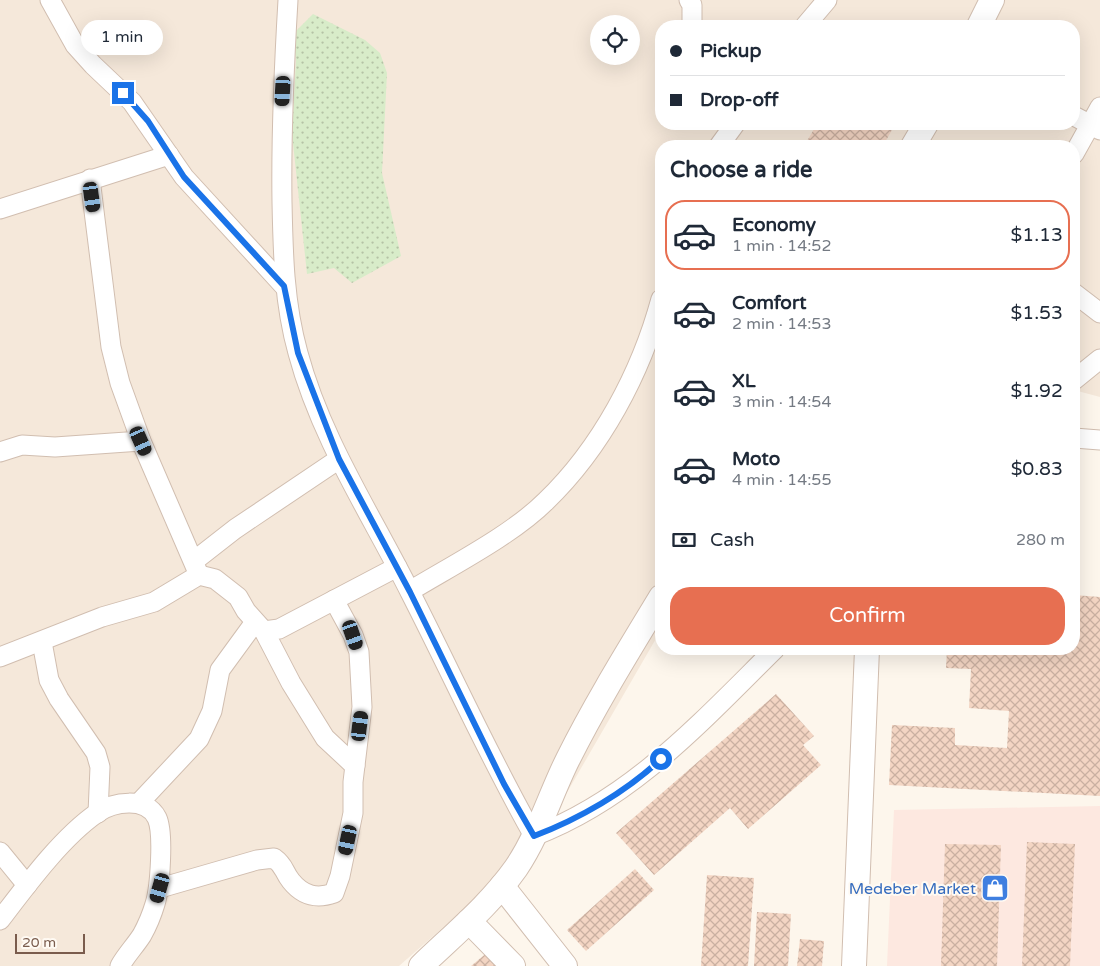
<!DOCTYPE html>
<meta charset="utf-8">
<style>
body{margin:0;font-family:"Varela Round",sans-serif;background:#f2f2f3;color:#1f2937;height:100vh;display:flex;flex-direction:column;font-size:19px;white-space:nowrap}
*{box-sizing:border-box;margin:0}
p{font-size:16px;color:#747a83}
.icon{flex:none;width:28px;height:28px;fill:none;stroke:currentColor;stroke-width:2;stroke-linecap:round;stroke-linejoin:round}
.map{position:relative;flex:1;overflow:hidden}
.details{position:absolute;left:655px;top:140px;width:425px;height:515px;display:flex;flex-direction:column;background:#fff;border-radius:20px;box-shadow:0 5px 20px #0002}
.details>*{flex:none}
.hud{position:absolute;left:655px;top:20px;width:425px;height:110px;border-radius:20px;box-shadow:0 5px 20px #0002;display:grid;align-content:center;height:110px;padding:0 15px;background:#fff}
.fabs{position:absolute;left:590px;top:15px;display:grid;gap:10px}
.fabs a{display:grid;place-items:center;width:50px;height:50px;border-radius:50%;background:#fff;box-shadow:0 5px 20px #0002;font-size:25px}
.scale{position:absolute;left:15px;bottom:12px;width:70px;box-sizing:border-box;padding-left:5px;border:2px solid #7a5c4d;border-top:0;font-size:14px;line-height:18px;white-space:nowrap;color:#7a5c4d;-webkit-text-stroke:4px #fffaf3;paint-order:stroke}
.end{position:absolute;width:22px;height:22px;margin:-11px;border:6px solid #1a73e8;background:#fff;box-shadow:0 0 0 2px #fff}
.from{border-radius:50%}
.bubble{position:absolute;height:35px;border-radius:18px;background:#fff;box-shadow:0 5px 20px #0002;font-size:16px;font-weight:600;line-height:35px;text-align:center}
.car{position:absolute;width:15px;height:30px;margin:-15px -8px;border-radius:6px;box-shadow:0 0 4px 1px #0007;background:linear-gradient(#222 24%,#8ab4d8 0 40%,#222 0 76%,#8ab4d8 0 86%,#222 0)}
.hud b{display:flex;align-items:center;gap:18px;height:48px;font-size:19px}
.hud b+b{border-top:1px solid #e0e1e3}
.hud i{width:12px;height:12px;background:#1f2937}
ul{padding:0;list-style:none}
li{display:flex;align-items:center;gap:15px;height:70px;margin:0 10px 8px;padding:0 5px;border:2px solid transparent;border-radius:20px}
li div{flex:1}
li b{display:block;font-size:19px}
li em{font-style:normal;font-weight:600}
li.selected{border-color:#e76f51}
li>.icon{width:45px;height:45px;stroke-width:1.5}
h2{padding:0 15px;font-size:22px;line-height:60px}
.pay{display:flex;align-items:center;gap:12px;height:55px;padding:0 15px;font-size:19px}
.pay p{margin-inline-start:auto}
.cta{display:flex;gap:10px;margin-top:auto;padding:10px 15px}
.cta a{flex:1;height:58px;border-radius:20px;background:#e76f51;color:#fff;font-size:20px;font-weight:600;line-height:58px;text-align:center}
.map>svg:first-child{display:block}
.residential{fill:#f5e8da;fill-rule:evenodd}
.commercial{fill:#fde8e0}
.grass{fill:url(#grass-dots)}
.building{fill:url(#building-cross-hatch)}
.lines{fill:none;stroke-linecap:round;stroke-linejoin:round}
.minor-casing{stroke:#d1beb0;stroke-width:21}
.tertiary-casing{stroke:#d1beb0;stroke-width:26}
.minor{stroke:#fff;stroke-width:19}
.tertiary{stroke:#fff;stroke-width:24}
.route{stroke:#1a73e8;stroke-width:6}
.labels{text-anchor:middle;stroke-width:4;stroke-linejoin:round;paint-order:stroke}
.shop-label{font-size:16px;fill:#366cbe;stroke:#fffaf3;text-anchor:end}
</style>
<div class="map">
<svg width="1100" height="966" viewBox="0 0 1100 966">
<defs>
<pattern id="grass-dots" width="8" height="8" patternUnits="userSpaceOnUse" patternTransform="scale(1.25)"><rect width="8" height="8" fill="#d8ecc9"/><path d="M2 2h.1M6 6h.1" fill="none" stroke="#b4c2a5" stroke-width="1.8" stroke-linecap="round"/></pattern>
<pattern id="building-cross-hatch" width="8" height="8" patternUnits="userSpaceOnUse" patternTransform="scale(1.25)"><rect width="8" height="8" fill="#f3d5c3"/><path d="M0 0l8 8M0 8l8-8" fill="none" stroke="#cab0a1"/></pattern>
</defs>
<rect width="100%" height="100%" fill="#fdf6ec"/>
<path class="residential" d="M0 0H1100V397L1074 390V146H661V630L536 846 399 966H0ZM599 24H631V56H599ZM661 26H1074V124H661Z"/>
<polygon class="commercial" points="1100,806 1100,966 887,966 894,810"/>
<polygon class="grass" points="313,14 365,40 380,53 387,73 382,173 401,256 352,283 334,268 307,274 292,134 296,61 293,34"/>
<g class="building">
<polygon points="817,124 886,124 893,128 883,146 804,146"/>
<polygon points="1074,595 1100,597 1100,796 889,785 892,725 955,728 955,745 1007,748 1009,711 969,708 971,669 946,668 947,649 1074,649"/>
<polygon points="776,694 814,736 803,745 821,765 748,829 730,808 654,875 616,833"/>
<polygon points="1027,842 1075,844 1070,966 1022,966"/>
<polygon points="945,844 1001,845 997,966 941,966"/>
<polygon points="635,869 654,890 586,951 567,930"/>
<polygon points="707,875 754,878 748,966 701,966"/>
<polygon points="757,912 791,914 788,966 754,966"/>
<polygon points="800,939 824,941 822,966 797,966"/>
<polygon points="489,951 502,966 471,966"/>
</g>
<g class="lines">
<g class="minor-casing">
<g id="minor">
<polyline points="50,0 75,45 93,65 132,102 184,177 284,286"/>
<path d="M288 0C284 67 281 134 282 202 283 253 284 303 298 353 321 439 371 514 410 592 452 674 489 757 534 836 632 799 702 721 775 649"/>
<polyline points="689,0 692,5 692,26"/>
<polyline points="805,26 827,0"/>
<polyline points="1074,116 1100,130"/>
<polyline points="719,146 735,124"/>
<polyline points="1074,154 1100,107"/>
<polyline points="90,179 111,347 120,383 141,441 199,575"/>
<polyline points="0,209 169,155"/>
<polyline points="1074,293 1100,313"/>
<polyline points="1074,380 1100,359"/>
<polyline points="1074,438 1100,440"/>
<polyline points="0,452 22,445 55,447 141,441"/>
<polyline points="194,561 235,529 339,459"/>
<path d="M410 591C451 566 512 535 546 501 601 448 641 373 661 299"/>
<polyline points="264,631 279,629 397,567"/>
<polyline points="42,642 49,680 59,699 96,753 100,767 98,813"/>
<polyline points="0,657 102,617 154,602 199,575 215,579 238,597 246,611 264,631 291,683 325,738 355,766"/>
<polyline points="139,803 199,739 212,711 220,670 255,622"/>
<polyline points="0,852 27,885"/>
<path d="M160 888 257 860 274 858C285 866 283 871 291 881 303 896 317 899 334 893L340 876 353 813V782L362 707 359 652 353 635 334 600"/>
<path d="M0 920C26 886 61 838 97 813 113 802 146 796 157 818 164 833 160 888 155 904 152 914 147 926 142 935 135 946 126 955 120 966"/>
</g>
</g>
<g class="tertiary-casing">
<g id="tertiary">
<polyline points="979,26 992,0"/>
<polyline points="913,146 926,124"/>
<polyline points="502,886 565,966"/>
<polyline points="469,921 513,966"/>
<path d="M421 966C453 935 490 905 516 868 539 834 550 795 568 759 596 703 629 650 661 597"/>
<polyline points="854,966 867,649"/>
</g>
</g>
<use href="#minor" class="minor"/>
<use href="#tertiary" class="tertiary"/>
</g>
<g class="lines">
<path class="route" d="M123 93 148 121 184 177 284 286 298 353 339 459 410 592 504 784 534 836C579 819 626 792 661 759"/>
</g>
<defs>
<g id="shop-square" transform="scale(1.4375)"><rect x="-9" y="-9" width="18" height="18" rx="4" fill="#3f7fe0" stroke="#fffaf3"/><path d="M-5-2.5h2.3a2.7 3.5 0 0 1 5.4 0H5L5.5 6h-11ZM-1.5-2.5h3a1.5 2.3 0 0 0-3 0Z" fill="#fff"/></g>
</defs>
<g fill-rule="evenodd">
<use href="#shop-square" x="995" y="888"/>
</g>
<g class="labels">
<g class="shop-label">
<text x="976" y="894">Medeber Market</text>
</g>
</g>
</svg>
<div class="fabs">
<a><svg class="icon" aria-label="locate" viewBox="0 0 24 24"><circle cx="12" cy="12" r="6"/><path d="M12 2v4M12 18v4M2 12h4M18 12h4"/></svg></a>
</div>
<div class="scale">20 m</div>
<i class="end from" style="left:661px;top:759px"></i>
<i class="end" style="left:123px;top:93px"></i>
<div class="bubble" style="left:81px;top:20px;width:82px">1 min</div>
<i class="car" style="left:283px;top:91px;rotate:183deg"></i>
<i class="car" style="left:92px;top:197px;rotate:172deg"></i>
<i class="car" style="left:141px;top:441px;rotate:156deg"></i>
<i class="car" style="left:353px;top:635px;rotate:161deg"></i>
<i class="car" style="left:360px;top:726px;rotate:7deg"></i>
<i class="car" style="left:348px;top:840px;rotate:192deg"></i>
<i class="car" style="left:160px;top:888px;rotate:196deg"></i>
<div class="hud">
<b><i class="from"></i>Pickup</b>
<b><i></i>Drop-off</b>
</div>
<section class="details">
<h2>Choose a ride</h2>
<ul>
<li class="selected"><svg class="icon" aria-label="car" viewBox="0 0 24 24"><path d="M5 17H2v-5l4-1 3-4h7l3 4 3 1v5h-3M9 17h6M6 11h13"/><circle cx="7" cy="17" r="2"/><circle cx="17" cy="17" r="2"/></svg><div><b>Economy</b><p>1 min · 14:52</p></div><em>$1.13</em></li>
<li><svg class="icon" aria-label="car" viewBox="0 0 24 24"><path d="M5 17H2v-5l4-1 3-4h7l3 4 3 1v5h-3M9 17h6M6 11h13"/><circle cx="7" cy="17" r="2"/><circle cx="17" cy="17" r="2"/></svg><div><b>Comfort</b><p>2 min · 14:53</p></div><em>$1.53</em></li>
<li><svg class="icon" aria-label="car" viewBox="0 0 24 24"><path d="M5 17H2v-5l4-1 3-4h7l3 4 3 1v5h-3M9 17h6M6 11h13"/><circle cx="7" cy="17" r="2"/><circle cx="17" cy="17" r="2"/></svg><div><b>XL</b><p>3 min · 14:54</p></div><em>$1.92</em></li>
<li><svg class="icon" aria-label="car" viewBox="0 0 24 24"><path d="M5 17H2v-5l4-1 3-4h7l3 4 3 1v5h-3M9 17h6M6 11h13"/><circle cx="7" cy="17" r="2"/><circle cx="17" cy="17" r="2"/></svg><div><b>Moto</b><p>4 min · 14:55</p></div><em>$0.83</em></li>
</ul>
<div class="pay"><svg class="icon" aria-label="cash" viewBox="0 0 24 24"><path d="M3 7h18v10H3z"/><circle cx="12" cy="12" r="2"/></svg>Cash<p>280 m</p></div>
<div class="cta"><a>Confirm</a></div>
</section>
</div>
